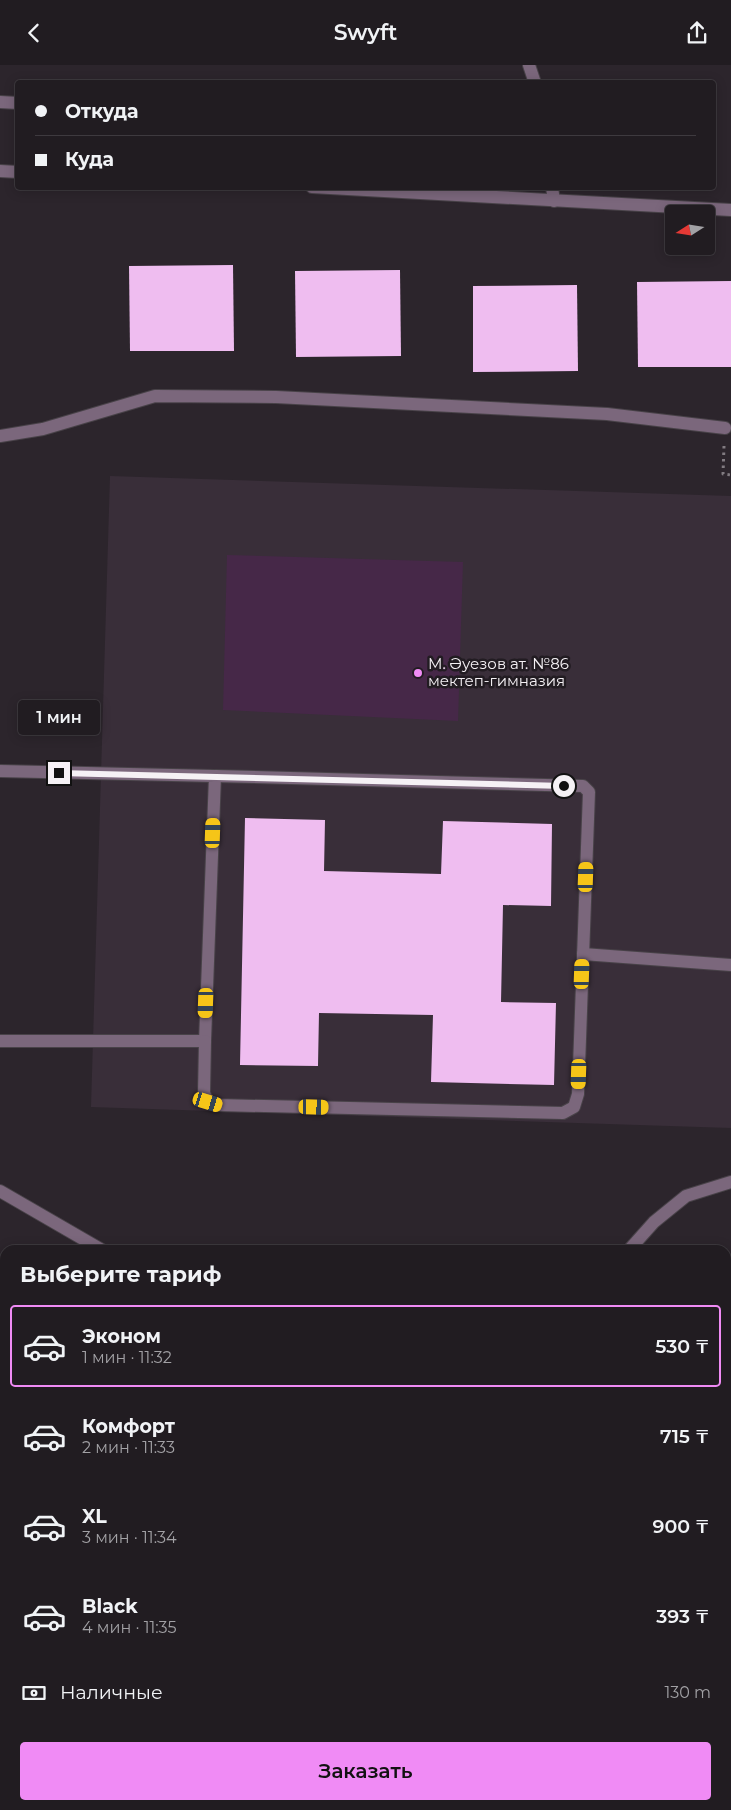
<!DOCTYPE html>
<html lang="ru">
<meta charset="utf-8">
<style>
body{margin:0;font-family:Montserrat,sans-serif;background:#29252a;color:#f1f3f6;height:100vh;display:flex;flex-direction:column;font-size:19px;white-space:nowrap}
*{box-sizing:border-box;margin:0}
p{font-size:16px;color:#a2a1a5}
.icon{flex:none;width:28px;height:28px;fill:none;stroke:currentColor;stroke-width:2;stroke-linecap:round;stroke-linejoin:round}
.map{position:relative;flex:1;overflow:hidden}
.drawer{position:absolute;left:0px;top:1180px;width:731px;height:565px;display:flex;flex-direction:column;background:#211c21;border-radius:15px 15px 0 0;box-shadow:0 2px 12px #0003,0 0 0 1px #3e3a3f}
.drawer>*{flex:none}
.banner{position:absolute;left:15px;top:15px;width:701px;height:110px;border-radius:5px;box-shadow:0 2px 12px #0003,0 0 0 1px #3e3a3f;display:grid;align-content:center;height:110px;padding:0 20px;background:#211c21}
.needle{width:32px;rotate:258deg}
.tools{position:absolute;left:665px;top:140px;display:grid;gap:10px}
.tools a{display:grid;place-items:center;width:50px;height:50px;border-radius:5px;background:#211c21;box-shadow:0 2px 12px #0003,0 0 0 1px #3e3a3f;font-size:25px}
.end{position:absolute;width:22px;height:22px;margin:-11px;border:6px solid #f5f1f5;background:#111;box-shadow:0 0 0 2px #111}
.from{border-radius:50%}
.bubble{position:absolute;height:35px;border-radius:5px;background:#211c21;box-shadow:0 2px 12px #0003,0 0 0 1px #3e3a3f;font-size:16px;font-weight:600;line-height:35px;text-align:center}
.car{position:absolute;width:15px;height:30px;margin:-15px -8px;border-radius:6px;box-shadow:0 0 4px 1px #0007;background:linear-gradient(#f5c518 24%,#345 0 40%,#f5c518 0 76%,#345 0 86%,#f5c518 0)}
.banner b{display:flex;align-items:center;gap:18px;height:48px;font-size:19px}
.banner b+b{border-top:1px solid #3e3a3f}
.banner i{width:12px;height:12px;background:#f1f3f6}
ul{padding:0;list-style:none}
li{display:flex;align-items:center;gap:15px;height:82px;margin:0 10px 8px;padding:0 10px;border:2px solid transparent;border-radius:5px}
li div{flex:1}
li b{display:block;font-size:19px}
li em{font-style:normal;font-weight:600}
li.current{border-color:#f08bf5}
li>.icon{width:45px;height:45px;stroke-width:1.5}
h2{padding:0 20px;font-size:22px;line-height:60px}
.pay{display:flex;align-items:center;gap:12px;height:55px;padding:0 20px;font-size:19px}
.pay p{margin-inline-start:auto}
.primary-button{display:flex;gap:10px;margin-top:auto;padding:10px 20px}
.primary-button a{flex:1;height:58px;border-radius:5px;background:#f08bf5;color:#111;font-size:20px;font-weight:600;line-height:58px;text-align:center}
header{display:flex;justify-content:space-between;align-items:center;height:65px;padding:0 20px;background:#211c21;font-size:22px;font-weight:600}
.map>svg:first-child{display:block}
.built{fill:#392e39}
.green{fill:#462848}
.building{fill:#efbdf0}
.lines{fill:none;stroke-linecap:round;stroke-linejoin:round}
.lane-casing{stroke:#484248;stroke-width:14}
.street-casing{stroke:#484248;stroke-width:14}
.path{stroke:#817b81;stroke-width:3;stroke-dasharray:2.5 4;stroke-linecap:butt}
.lane{stroke:#7b677c;stroke-width:12}
.street{stroke:#7b677c;stroke-width:12}
.route{stroke:#f5f1f5;stroke-width:6}
.poi-dot{fill:#f08bf5;stroke:#221c22;stroke-width:2}
.labels{text-anchor:middle;stroke-width:5;stroke-linejoin:round;paint-order:stroke}
.poi-label{font-size:15px;fill:#f5f1f5;stroke:#221c22;text-anchor:start}
</style>
<header><svg class="icon" aria-label="back" viewBox="0 0 24 24"><path d="M15 5l-7 7 7 7"/></svg>Swyft<svg class="icon" aria-label="share" viewBox="0 0 24 24"><path d="M12 15V3M7 8l5-5 5 5M5 13v7h14v-7"/></svg></header>
<div class="map">
<svg width="731" height="1745" viewBox="0 0 731 1745">
<rect width="100%" height="100%" fill="#2c252c"/>
<polygon class="built" points="110,411 731,431 731,1063 91,1042"/>
<polygon class="green" points="227,490 463,497 458,656 223,645"/>
<g class="building">
<polygon points="233,200 234,286 130,286 129,201"/>
<polygon points="400,205 401,291 296,292 295,206"/>
<polygon points="731,216 731,302 638,302 637,217"/>
<polygon points="577,220 578,306 473,307 473,221"/>
<polygon points="245,753 325,755 324,806 441,809 443,756 552,759 551,841 503,840 501,937 556,938 554,1020 431,1017 433,950 319,948 318,1001 240,1000"/>
<rect x="0" y="1572" width="5" height="132"/>
<polygon points="726,1598 731,1598 731,1729 726,1728"/>
</g>
<g class="lines">
<g class="lane-casing">
<g id="lane">
<polyline points="529,0 535,18"/>
<polyline points="0,37 18,38"/>
<polyline points="552,122 554,136"/>
<polyline points="0,371 43,364 155,331 276,332 607,349 725,363"/>
<polyline points="0,706 215,711 205,976 0,976"/>
<polyline points="583,889 731,900"/>
<polyline points="205,976 204,1028 208,1037 218,1040 563,1048 574,1042 578,1029 589,727 583,721 215,711"/>
<polyline points="0,1126 102,1185"/>
<polyline points="629,1185 654,1157 686,1131 731,1117"/>
<polyline points="726,1348 731,1349"/>
<polyline points="0,1529 5,1529"/>
<polyline points="726,1558 731,1557"/>
<polyline points="0,1726 5,1726"/>
<polyline points="398,1740 536,1745"/>
<polyline points="37,1745 38,1740"/>
<polyline points="327,1745 328,1740"/>
<polyline points="611,1745 612,1740"/>
</g>
</g>
<g class="street-casing">
<g id="street">
<polyline points="0,106 18,107"/>
<polyline points="312,122 731,145"/>
</g>
</g>
<polyline class="path" points="724,381 723,409 731,410"/>
<use href="#lane" class="lane"/>
<use href="#street" class="street"/>
</g>
<g class="lines">
<polyline class="route" points="59,708 564,721"/>
</g>
<circle class="poi-dot" cx="418" cy="608" r="5"/>
<g class="labels">
<g class="poi-label">
<text x="428" y="604">М. Әуезов ат. №86<tspan x="428" dy="17">мектеп-гимназия</tspan></text>
</g>
</g>
</svg>
<div class="tools">
<a><svg class="needle" viewBox="-14 -14 28 28"><path d="M0-13l5 13h-10z" fill="#e53935"/><path d="M0 13l5-13h-10z" fill="#a2a1a5"/></svg></a>
</div>
<i class="end from" style="left:564px;top:721px"></i>
<i class="end" style="left:59px;top:708px"></i>
<div class="bubble" style="left:18px;top:635px;width:82px">1 мин</div>
<i class="car" style="left:213px;top:768px;rotate:2deg"></i>
<i class="car" style="left:586px;top:812px;rotate:2deg"></i>
<i class="car" style="left:582px;top:909px;rotate:2deg"></i>
<i class="car" style="left:206px;top:938px;rotate:182deg"></i>
<i class="car" style="left:579px;top:1009px;rotate:182deg"></i>
<i class="car" style="left:208px;top:1037px;rotate:107deg"></i>
<i class="car" style="left:314px;top:1042px;rotate:91deg"></i>
<div class="banner">
<b><i class="from"></i>Откуда</b>
<b><i></i>Куда</b>
</div>
<section class="drawer">
<h2>Выберите тариф</h2>
<ul>
<li class="current"><svg class="icon" aria-label="car" viewBox="0 0 24 24"><path d="M5 17H2v-5l4-1 3-4h7l3 4 3 1v5h-3M9 17h6M6 11h13"/><circle cx="7" cy="17" r="2"/><circle cx="17" cy="17" r="2"/></svg><div><b>Эконом</b><p>1 мин · 11:32</p></div><em>530 ₸</em></li>
<li><svg class="icon" aria-label="car" viewBox="0 0 24 24"><path d="M5 17H2v-5l4-1 3-4h7l3 4 3 1v5h-3M9 17h6M6 11h13"/><circle cx="7" cy="17" r="2"/><circle cx="17" cy="17" r="2"/></svg><div><b>Комфорт</b><p>2 мин · 11:33</p></div><em>715 ₸</em></li>
<li><svg class="icon" aria-label="car" viewBox="0 0 24 24"><path d="M5 17H2v-5l4-1 3-4h7l3 4 3 1v5h-3M9 17h6M6 11h13"/><circle cx="7" cy="17" r="2"/><circle cx="17" cy="17" r="2"/></svg><div><b>XL</b><p>3 мин · 11:34</p></div><em>900 ₸</em></li>
<li><svg class="icon" aria-label="car" viewBox="0 0 24 24"><path d="M5 17H2v-5l4-1 3-4h7l3 4 3 1v5h-3M9 17h6M6 11h13"/><circle cx="7" cy="17" r="2"/><circle cx="17" cy="17" r="2"/></svg><div><b>Black</b><p>4 мин · 11:35</p></div><em>393 ₸</em></li>
</ul>
<div class="pay"><svg class="icon" aria-label="cash" viewBox="0 0 24 24"><path d="M3 7h18v10H3z"/><circle cx="12" cy="12" r="2"/></svg>Наличные<p>130 m</p></div>
<div class="primary-button"><a>Заказать</a></div>
</section>
</div>
